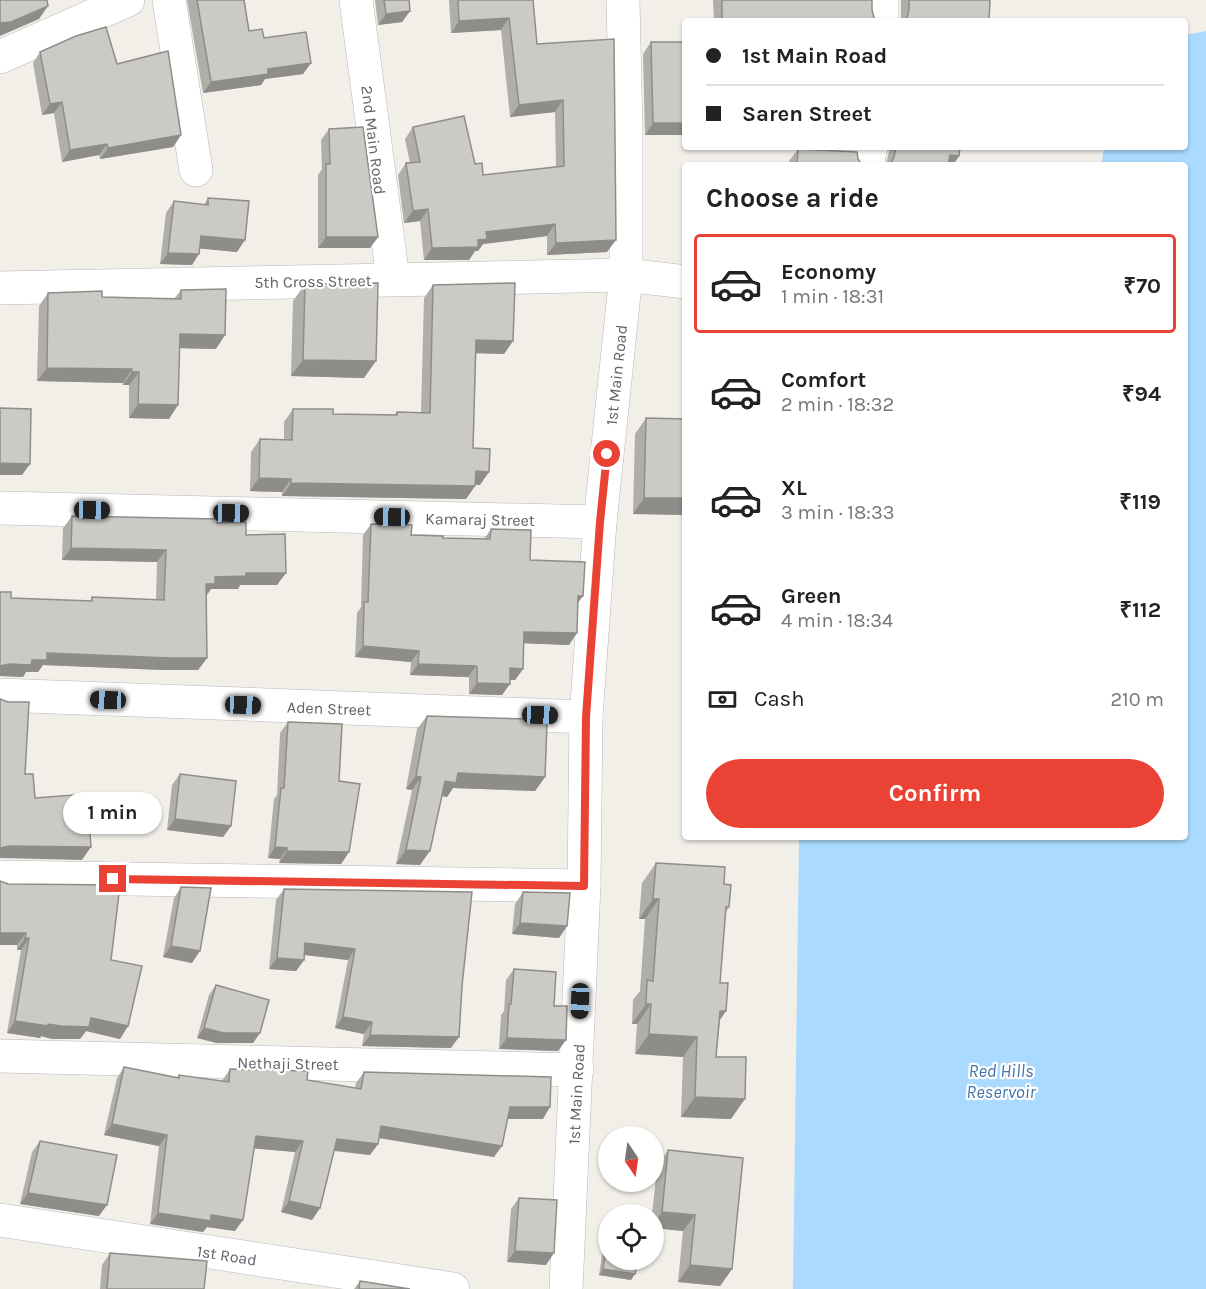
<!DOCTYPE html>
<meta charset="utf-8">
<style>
body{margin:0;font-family:Karla,sans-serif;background:#f2f2f2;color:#222;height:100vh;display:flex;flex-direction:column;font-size:22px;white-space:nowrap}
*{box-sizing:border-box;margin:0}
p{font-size:20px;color:#767676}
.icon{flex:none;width:33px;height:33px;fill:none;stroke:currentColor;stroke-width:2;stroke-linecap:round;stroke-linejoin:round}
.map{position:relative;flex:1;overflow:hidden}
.sheet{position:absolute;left:682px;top:162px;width:506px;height:678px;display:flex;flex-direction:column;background:#fff;border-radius:6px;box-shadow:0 2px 4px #0004}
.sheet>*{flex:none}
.guide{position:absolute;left:682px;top:18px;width:506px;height:132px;border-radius:6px;box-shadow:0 2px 4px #0004;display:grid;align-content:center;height:132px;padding:0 24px;background:#fff}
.needle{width:39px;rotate:167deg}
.buttons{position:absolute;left:598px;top:1126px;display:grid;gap:12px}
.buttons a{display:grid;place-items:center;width:66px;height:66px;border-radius:50%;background:#fff;box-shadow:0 2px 4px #0004;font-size:30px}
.end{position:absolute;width:27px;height:27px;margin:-14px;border:8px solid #ea4335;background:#fff;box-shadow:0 0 0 3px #fff}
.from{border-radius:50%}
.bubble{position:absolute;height:42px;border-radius:21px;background:#fff;box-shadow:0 2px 4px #0004;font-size:20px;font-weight:700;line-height:42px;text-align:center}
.car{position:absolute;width:18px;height:36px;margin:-18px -9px;border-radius:8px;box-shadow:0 0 4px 2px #0007;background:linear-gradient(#222 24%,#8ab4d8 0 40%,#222 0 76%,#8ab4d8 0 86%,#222 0)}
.guide b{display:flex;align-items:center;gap:21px;height:57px;font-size:22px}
.guide b+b{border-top:2px solid #e0e0e0}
.guide i{width:15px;height:15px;background:#222}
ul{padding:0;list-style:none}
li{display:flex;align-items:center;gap:18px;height:99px;margin:0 12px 9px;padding:0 12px;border:3px solid transparent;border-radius:6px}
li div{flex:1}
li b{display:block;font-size:22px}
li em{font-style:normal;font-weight:700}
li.current{border-color:#ea4335}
li>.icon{width:54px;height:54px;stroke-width:1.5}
h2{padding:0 24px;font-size:27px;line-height:72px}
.pay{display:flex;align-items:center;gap:15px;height:66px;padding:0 24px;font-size:22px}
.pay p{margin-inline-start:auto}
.primary-button{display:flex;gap:12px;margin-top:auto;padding:12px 24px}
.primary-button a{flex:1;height:69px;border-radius:36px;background:#ea4335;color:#fff;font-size:24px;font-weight:700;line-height:69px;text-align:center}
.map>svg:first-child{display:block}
.water{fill:#aadaff}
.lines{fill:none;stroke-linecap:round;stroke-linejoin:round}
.minor-casing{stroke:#b5b8bc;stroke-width:34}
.minor{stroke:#fff;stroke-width:33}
.wall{fill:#afaea9}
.shaded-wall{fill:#8f8d8a}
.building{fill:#cccac5;stroke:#8f8d8a;stroke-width:1.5}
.route{stroke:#ea4335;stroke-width:8}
.labels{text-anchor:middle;stroke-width:4.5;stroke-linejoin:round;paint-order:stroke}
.street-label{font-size:16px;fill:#5f6368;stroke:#fff}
.water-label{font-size:18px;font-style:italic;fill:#4174aa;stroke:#fff}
</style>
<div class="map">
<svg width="1206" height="1289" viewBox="0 0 1206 1289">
<rect width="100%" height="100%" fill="#f1efe8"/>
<polygon class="water" points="1206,31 1206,1289 793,1289 799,837 1185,837 1185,165 1099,165 1102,161 1104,147 1185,147 1185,35"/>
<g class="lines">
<g class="minor-casing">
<g id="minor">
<polyline points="169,0 196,170"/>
<polyline points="356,0 393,279"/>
<polyline points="882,21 882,0"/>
<polyline points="0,57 128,0"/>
<polyline points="867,165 871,147"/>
<polyline points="0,288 626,275 686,282"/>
<polyline points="0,508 600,522"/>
<polyline points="0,695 586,717"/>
<polyline points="0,877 584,886"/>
<polyline points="0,1056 577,1070"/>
<polyline points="0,1220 453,1289"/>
<polyline points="566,1289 584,886 586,717 600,522 626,275 626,131 623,0"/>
</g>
</g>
<use href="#minor" class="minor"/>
</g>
<g class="wall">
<polygon points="187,0 244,0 249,31 311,63 303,74 265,79 261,85 203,93"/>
<polygon points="375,0 409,0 410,11 402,22 378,25"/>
<polygon points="449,0 533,0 537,44 614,39 607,252 547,255 547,236 483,244 478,251 475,251 469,260 424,260 420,221 404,223 398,175 406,163 410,163 405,139 413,127 475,164 483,175 556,167 555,112 510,117 501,30 451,33"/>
<polygon points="713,0 872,0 872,10 874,18 877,21 714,21"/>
<polygon points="901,0 990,0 989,21 901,21"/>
<polygon points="651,42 686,135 645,135 643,54"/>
<polygon points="40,52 117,64 181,135 173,147 100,159 99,155 62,162 54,113 42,115 33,63"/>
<polygon points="329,129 378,237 370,248 318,248 318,175 322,169 321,140"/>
<polygon points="889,147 960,147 959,156 953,165 886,165 889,151"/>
<polygon points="798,149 858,159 862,165 789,165 789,161"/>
<polygon points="208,198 237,252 200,248 192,265 160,264 166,213 174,201 204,205"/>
<polygon points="305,284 364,378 291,376 293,301"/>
<polygon points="433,285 513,341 504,354 476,353 473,448 480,485 475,484 475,486 466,499 282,496 282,492 250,491 251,452 260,439 284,440 284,422 293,409 333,414 394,415 397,412 421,412 424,298"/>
<polygon points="181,290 216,349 180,348 169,419 129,418 129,385 123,385 123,383 37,381 39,306 48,293 102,297 174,299"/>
<polygon points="646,418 686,419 686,515 633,514 635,434"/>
<polygon points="72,516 217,523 246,535 277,585 240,585 238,589 211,589 206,596 207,658 198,670 163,670 43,665 38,672 26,672 23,677 0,676 11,598 90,601 92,597 156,600 157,562 62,560 63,528"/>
<polygon points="371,524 411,535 443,538 484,539 491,529 530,560 578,603 569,645 524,643 523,669 515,680 510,680 502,695 469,694 469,678 468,677 410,675 411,662 355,657 357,613 361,607 363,535"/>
<polygon points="427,716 527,722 545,777 535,791 453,788 447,797 442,796 420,865 396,864 412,790 406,789 417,729"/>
<polygon points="288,722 339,781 349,852 341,864 279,863 280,859 268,858 274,799 277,795 280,733"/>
<polygon points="180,774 231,826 223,837 167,830 172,785"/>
<polygon points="656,863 724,884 729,907 725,913 720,983 726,1011 720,1020 716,1057 731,1119 681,1117 683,1057 635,1054 637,1024 632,1024 633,1000 640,991 645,919 639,919 642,883"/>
<polygon points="0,881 111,960 128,1026 120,1039 86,1031 80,1039 52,1039 41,1036 40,1038 7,1033 21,950 17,950 17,945 0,945"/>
<polygon points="181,887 192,963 163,957 174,898"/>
<polygon points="284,889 472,892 451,1048 362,1046 364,1034 335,1028 348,960 304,955 304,960 296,971 269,969 276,900"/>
<polygon points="523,892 567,926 559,938 512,934 515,904"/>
<polygon points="514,969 554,1006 558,1051 499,1049 501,1015 504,1011 506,980"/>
<polygon points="216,985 260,1033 253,1043 217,1043 197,1038 209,995"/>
<polygon points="124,1067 177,1078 179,1075 222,1081 230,1069 355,1088 356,1083 364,1072 543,1119 507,1119 494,1157 379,1138 378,1144 370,1155 334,1151 320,1208 312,1220 281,1212 295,1152 254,1148 235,1231 207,1227 203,1232 150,1224 159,1146 104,1135 117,1078"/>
<polygon points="40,1141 99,1216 20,1204 32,1152"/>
<polygon points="668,1150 732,1269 720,1286 678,1282 683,1231 654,1228 654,1215 652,1215 657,1167"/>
<polygon points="519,1198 546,1265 507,1262 511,1209"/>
<polygon points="607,1244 631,1280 599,1275 603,1249"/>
<polygon points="110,1253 204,1289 100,1289 102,1265"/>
<polygon points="360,1281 410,1289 354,1289"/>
</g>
<g class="shaded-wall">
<polygon points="48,6 39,19 0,36 0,23"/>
<polygon points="410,11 402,22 378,25 386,14"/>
<polygon points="509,18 501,30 451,33 459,21"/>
<polygon points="311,63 303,74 265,79 261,85 203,93 211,82 268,69"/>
<polygon points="563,100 555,112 510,117 519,105"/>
<polygon points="62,102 54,113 42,115 50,104"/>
<polygon points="653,123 686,123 686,135 645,135"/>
<polygon points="181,135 173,147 100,159 108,148"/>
<polygon points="107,144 99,155 62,162 70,150"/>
<polygon points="950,155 959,156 953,165 943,165"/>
<polygon points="428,209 420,221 404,223 413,211"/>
<polygon points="555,224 547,236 483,244 478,251 475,251 469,260 424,260 432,248 486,232"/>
<polygon points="201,236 245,240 237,252 193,248"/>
<polygon points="326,237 378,237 370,248 318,248"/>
<polygon points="616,240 607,252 547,255 556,243"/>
<polygon points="168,253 199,254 192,265 160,264"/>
<polygon points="180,334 225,335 216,349 171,348"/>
<polygon points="476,340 513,341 504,354 467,353"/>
<polygon points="303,360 376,361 364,378 291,376"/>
<polygon points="47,368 132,369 123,383 37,381"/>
<polygon points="132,372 139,372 129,385 123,385"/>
<polygon points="138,404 178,405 169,419 129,418"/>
<polygon points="0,463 30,464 22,475 0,475"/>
<polygon points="476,471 489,472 480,485 467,484"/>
<polygon points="259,478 291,479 282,492 250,491"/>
<polygon points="291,483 475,486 466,499 282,496"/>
<polygon points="644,498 686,498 686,515 633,514"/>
<polygon points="71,548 166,550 157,562 62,560"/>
<polygon points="246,573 286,573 277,585 240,585 238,589 211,589 206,596 206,584 215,577"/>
<polygon points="578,596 583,596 575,607"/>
<polygon points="524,632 577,633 569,645 516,643"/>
<polygon points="363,646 419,651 411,662 355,657"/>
<polygon points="47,653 207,658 198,670 163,670 43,665 38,672 26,672 23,677 0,676 0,666 32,660"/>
<polygon points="418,664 476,666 468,677 410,675"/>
<polygon points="510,668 523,669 515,680 502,680"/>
<polygon points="477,683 510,684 502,695 469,694"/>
<polygon points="458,773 545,777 535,791 453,788 447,797 435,795 445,781"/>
<polygon points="416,776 421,777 412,790 406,789"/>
<polygon points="175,819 231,826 223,837 167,830"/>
<polygon points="9,846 91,847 82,860 0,858 0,848"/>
<polygon points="275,847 287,848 280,859 268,858"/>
<polygon points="406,850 430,851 420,865 396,864"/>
<polygon points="287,851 349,852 341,864 279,863"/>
<polygon points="653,899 659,899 645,919 639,919"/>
<polygon points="520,923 567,926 559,938 512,934"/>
<polygon points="0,933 26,933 17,945 0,945"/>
<polygon points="25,938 29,938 21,950 17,950"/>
<polygon points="305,943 355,949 348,960 297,954"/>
<polygon points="171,946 200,951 192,963 163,957"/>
<polygon points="277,958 304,960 296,971 269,969"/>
<polygon points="646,1004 651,1004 637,1024 632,1024"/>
<polygon points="720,1011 726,1011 712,1031"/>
<polygon points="343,1017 372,1022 364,1034 335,1028"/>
<polygon points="91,1018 128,1026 120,1039 86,1031 80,1039 52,1039 41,1036 40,1038 7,1033 15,1021 48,1024"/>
<polygon points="204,1028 260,1033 253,1043 217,1043 197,1038"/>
<polygon points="649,1034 697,1037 683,1057 635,1054"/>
<polygon points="370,1035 459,1037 451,1048 362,1046"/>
<polygon points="507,1038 566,1040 558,1051 499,1049"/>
<polygon points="695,1097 745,1099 731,1119 681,1117"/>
<polygon points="510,1107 550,1107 543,1119 502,1119"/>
<polygon points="112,1124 167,1135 159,1146 104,1135"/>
<polygon points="381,1126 502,1146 494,1157 373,1137"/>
<polygon points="256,1136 303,1141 295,1152 248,1148"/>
<polygon points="337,1139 378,1144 370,1155 329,1150"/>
<polygon points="28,1193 107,1205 99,1216 20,1204"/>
<polygon points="289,1201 320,1208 312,1220 281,1212"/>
<polygon points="662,1212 695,1215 683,1231 654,1228 654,1224"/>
<polygon points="158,1213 211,1215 243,1220 235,1231 207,1227 203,1232 150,1224"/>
<polygon points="515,1251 554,1253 546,1265 507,1262"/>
<polygon points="690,1265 732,1269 720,1286 678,1282"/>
<polygon points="603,1269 635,1274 631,1280 599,1275"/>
</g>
<g class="building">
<polygon points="0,0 47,0 48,6 11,22 0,23"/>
<polygon points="197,0 244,0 249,31 262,29 264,38 306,32 311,63 268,69 268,74 211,82"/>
<polygon points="384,0 409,0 410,11 386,14"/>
<polygon points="458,0 533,0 537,44 614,39 616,240 556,243 555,224 486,232 487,239 478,240 478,247 432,248 428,209 413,211 406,163 420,162 413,127 464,116 475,164 482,163 483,175 564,166 563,100 519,105 509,18 459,21"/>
<polygon points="722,0 872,0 872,10 874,18 877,21 722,21"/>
<polygon points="909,0 990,0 989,21 904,21 907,18 909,9"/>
<polygon points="106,27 117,64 168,51 181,135 108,148 107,144 70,150 62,102 50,104 40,52 76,36"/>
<polygon points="651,42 686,42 686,123 653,123"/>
<polygon points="363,127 378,237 326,237 326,164 330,164 329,129"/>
<polygon points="896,147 960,147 959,156 950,155 948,165 890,165 894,157"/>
<polygon points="798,149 857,152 858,159 862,165 797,165"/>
<polygon points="208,198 249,201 245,240 201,236 199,254 168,253 174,201 208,205"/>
<polygon points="378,283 376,361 303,360 305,284"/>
<polygon points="515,283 513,341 476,340 473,448 490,449 489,472 476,471 475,486 291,483 291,479 259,478 260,439 292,440 293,409 333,409 333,414 397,415 397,412 430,413 433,285"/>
<polygon points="226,289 225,335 180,334 178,405 138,404 139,372 132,372 132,369 47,368 48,293 102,291 102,297 181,299 181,290"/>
<polygon points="0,408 31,409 30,464 0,463"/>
<polygon points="646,418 686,419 686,498 644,498"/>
<polygon points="72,516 217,519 217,523 246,522 246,535 285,534 286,573 246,573 246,576 215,577 215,584 206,584 207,658 171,658 47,653 47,660 32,660 31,665 9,664 0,666 0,592 11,592 11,598 92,601 92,597 164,600 166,550 71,548"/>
<polygon points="371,524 412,525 411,535 443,536 443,538 490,539 491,529 531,530 530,560 585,562 583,596 578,596 577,633 524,632 523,669 510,668 510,684 477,683 477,667 476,666 418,664 419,651 363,646 364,602 368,602"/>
<polygon points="0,699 8,702 29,702 25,774 33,774 35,798 87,794 91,847 9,846 0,848"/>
<polygon points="427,716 527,719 527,722 547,723 545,777 458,773 456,783 445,781 430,851 406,850 421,777 416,776"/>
<polygon points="288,722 342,724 339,781 360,784 349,852 287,851 287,848 275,847 281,788 284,788"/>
<polygon points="180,774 236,781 231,826 175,819"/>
<polygon points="656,863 725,867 724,884 731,885 729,907 726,907 720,983 728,983 726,1011 720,1011 716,1057 746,1057 745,1099 695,1097 697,1037 649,1034 651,1004 646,1004 647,980 653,981 659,899 653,899"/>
<polygon points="0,881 8,884 120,885 111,960 142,966 128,1026 91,1018 89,1027 61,1026 48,1024 48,1026 15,1021 29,938 25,938 26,933 0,933"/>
<polygon points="181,887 211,888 200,951 171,946"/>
<polygon points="284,889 472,892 462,986 459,1037 370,1035 372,1022 343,1017 355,949 305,943 304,960 277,958"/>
<polygon points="523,892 570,893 567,926 520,923"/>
<polygon points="514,969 556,972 554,1006 567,1006 566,1040 507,1038 509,1004 511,1004"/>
<polygon points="216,985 269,1000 260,1033 224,1033 204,1028"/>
<polygon points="124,1067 179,1078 179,1075 229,1082 230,1069 308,1071 307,1080 361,1089 364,1072 551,1077 550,1107 510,1107 502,1146 381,1126 378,1144 337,1139 320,1208 289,1201 303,1141 256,1136 243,1220 211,1215 211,1221 158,1213 167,1135 112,1124"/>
<polygon points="40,1141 117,1155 107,1205 28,1193"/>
<polygon points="668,1150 743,1158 732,1269 690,1265 695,1215 662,1212"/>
<polygon points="519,1198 557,1200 554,1253 515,1251"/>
<polygon points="607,1244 609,1244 609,1260 638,1260 635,1274 603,1269"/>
<polygon points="110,1253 207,1261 204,1289 107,1289"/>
<polygon points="360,1281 410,1289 359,1289"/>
</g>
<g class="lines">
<polyline class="route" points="113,879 584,886 586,717 600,522 607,454"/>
</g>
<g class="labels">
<g class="street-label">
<text transform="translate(374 140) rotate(83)" y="6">2nd Main Road</text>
<text transform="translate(313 281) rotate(-1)" y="6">5th Cross Street</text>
<text transform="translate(616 375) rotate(-84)" y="6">1st Main Road</text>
<text transform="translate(480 519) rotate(1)" y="6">Kamaraj Street</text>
<text transform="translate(329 708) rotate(2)" y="6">Aden Street</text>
<text transform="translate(288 1063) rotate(1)" y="6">Nethaji Street</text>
<text transform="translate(576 1094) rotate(-87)" y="6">1st Main Road</text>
<text transform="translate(227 1255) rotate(9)" y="6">1st Road</text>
</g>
<g class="water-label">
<text x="1001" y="1077">Red Hills<tspan x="1001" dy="21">Reservoir</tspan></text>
</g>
</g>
</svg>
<div class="buttons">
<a><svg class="needle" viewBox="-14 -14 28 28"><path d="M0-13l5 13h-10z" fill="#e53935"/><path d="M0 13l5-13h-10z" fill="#767676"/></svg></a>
<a><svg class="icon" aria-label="locate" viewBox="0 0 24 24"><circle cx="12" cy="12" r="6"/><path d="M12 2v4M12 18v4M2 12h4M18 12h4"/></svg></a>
</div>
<i class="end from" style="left:607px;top:454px"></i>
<i class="end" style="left:113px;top:879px"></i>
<div class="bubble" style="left:63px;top:792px;width:99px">1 min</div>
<i class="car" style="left:92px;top:510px;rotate:91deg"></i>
<i class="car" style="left:231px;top:513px;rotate:91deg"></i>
<i class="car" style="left:392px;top:517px;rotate:271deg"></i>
<i class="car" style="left:108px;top:700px;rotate:272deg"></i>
<i class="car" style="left:243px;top:705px;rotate:92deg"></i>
<i class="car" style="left:540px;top:715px;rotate:92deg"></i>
<i class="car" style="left:580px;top:1001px;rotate:182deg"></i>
<div class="guide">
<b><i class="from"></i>1st Main Road</b>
<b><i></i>Saren Street</b>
</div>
<section class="sheet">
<h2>Choose a ride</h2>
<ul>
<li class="current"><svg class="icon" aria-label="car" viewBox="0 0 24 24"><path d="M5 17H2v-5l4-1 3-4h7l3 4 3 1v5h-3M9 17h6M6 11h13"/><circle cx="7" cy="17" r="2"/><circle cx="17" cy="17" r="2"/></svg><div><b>Economy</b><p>1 min · 18:31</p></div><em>₹70</em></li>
<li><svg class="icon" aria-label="car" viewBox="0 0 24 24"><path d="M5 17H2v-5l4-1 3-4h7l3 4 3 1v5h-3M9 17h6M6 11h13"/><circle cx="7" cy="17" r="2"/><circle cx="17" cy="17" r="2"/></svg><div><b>Comfort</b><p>2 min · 18:32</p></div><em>₹94</em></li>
<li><svg class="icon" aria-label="car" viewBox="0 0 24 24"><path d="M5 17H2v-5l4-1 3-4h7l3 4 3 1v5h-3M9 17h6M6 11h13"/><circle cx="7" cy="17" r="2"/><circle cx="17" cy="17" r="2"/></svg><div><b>XL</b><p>3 min · 18:33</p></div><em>₹119</em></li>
<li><svg class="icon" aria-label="car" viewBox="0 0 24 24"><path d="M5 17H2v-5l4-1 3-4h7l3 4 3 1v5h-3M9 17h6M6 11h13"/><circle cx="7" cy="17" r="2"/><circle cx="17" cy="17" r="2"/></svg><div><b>Green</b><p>4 min · 18:34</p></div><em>₹112</em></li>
</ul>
<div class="pay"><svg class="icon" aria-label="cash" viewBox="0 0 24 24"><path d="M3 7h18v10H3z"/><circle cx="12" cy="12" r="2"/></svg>Cash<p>210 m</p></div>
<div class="primary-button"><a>Confirm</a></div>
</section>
</div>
